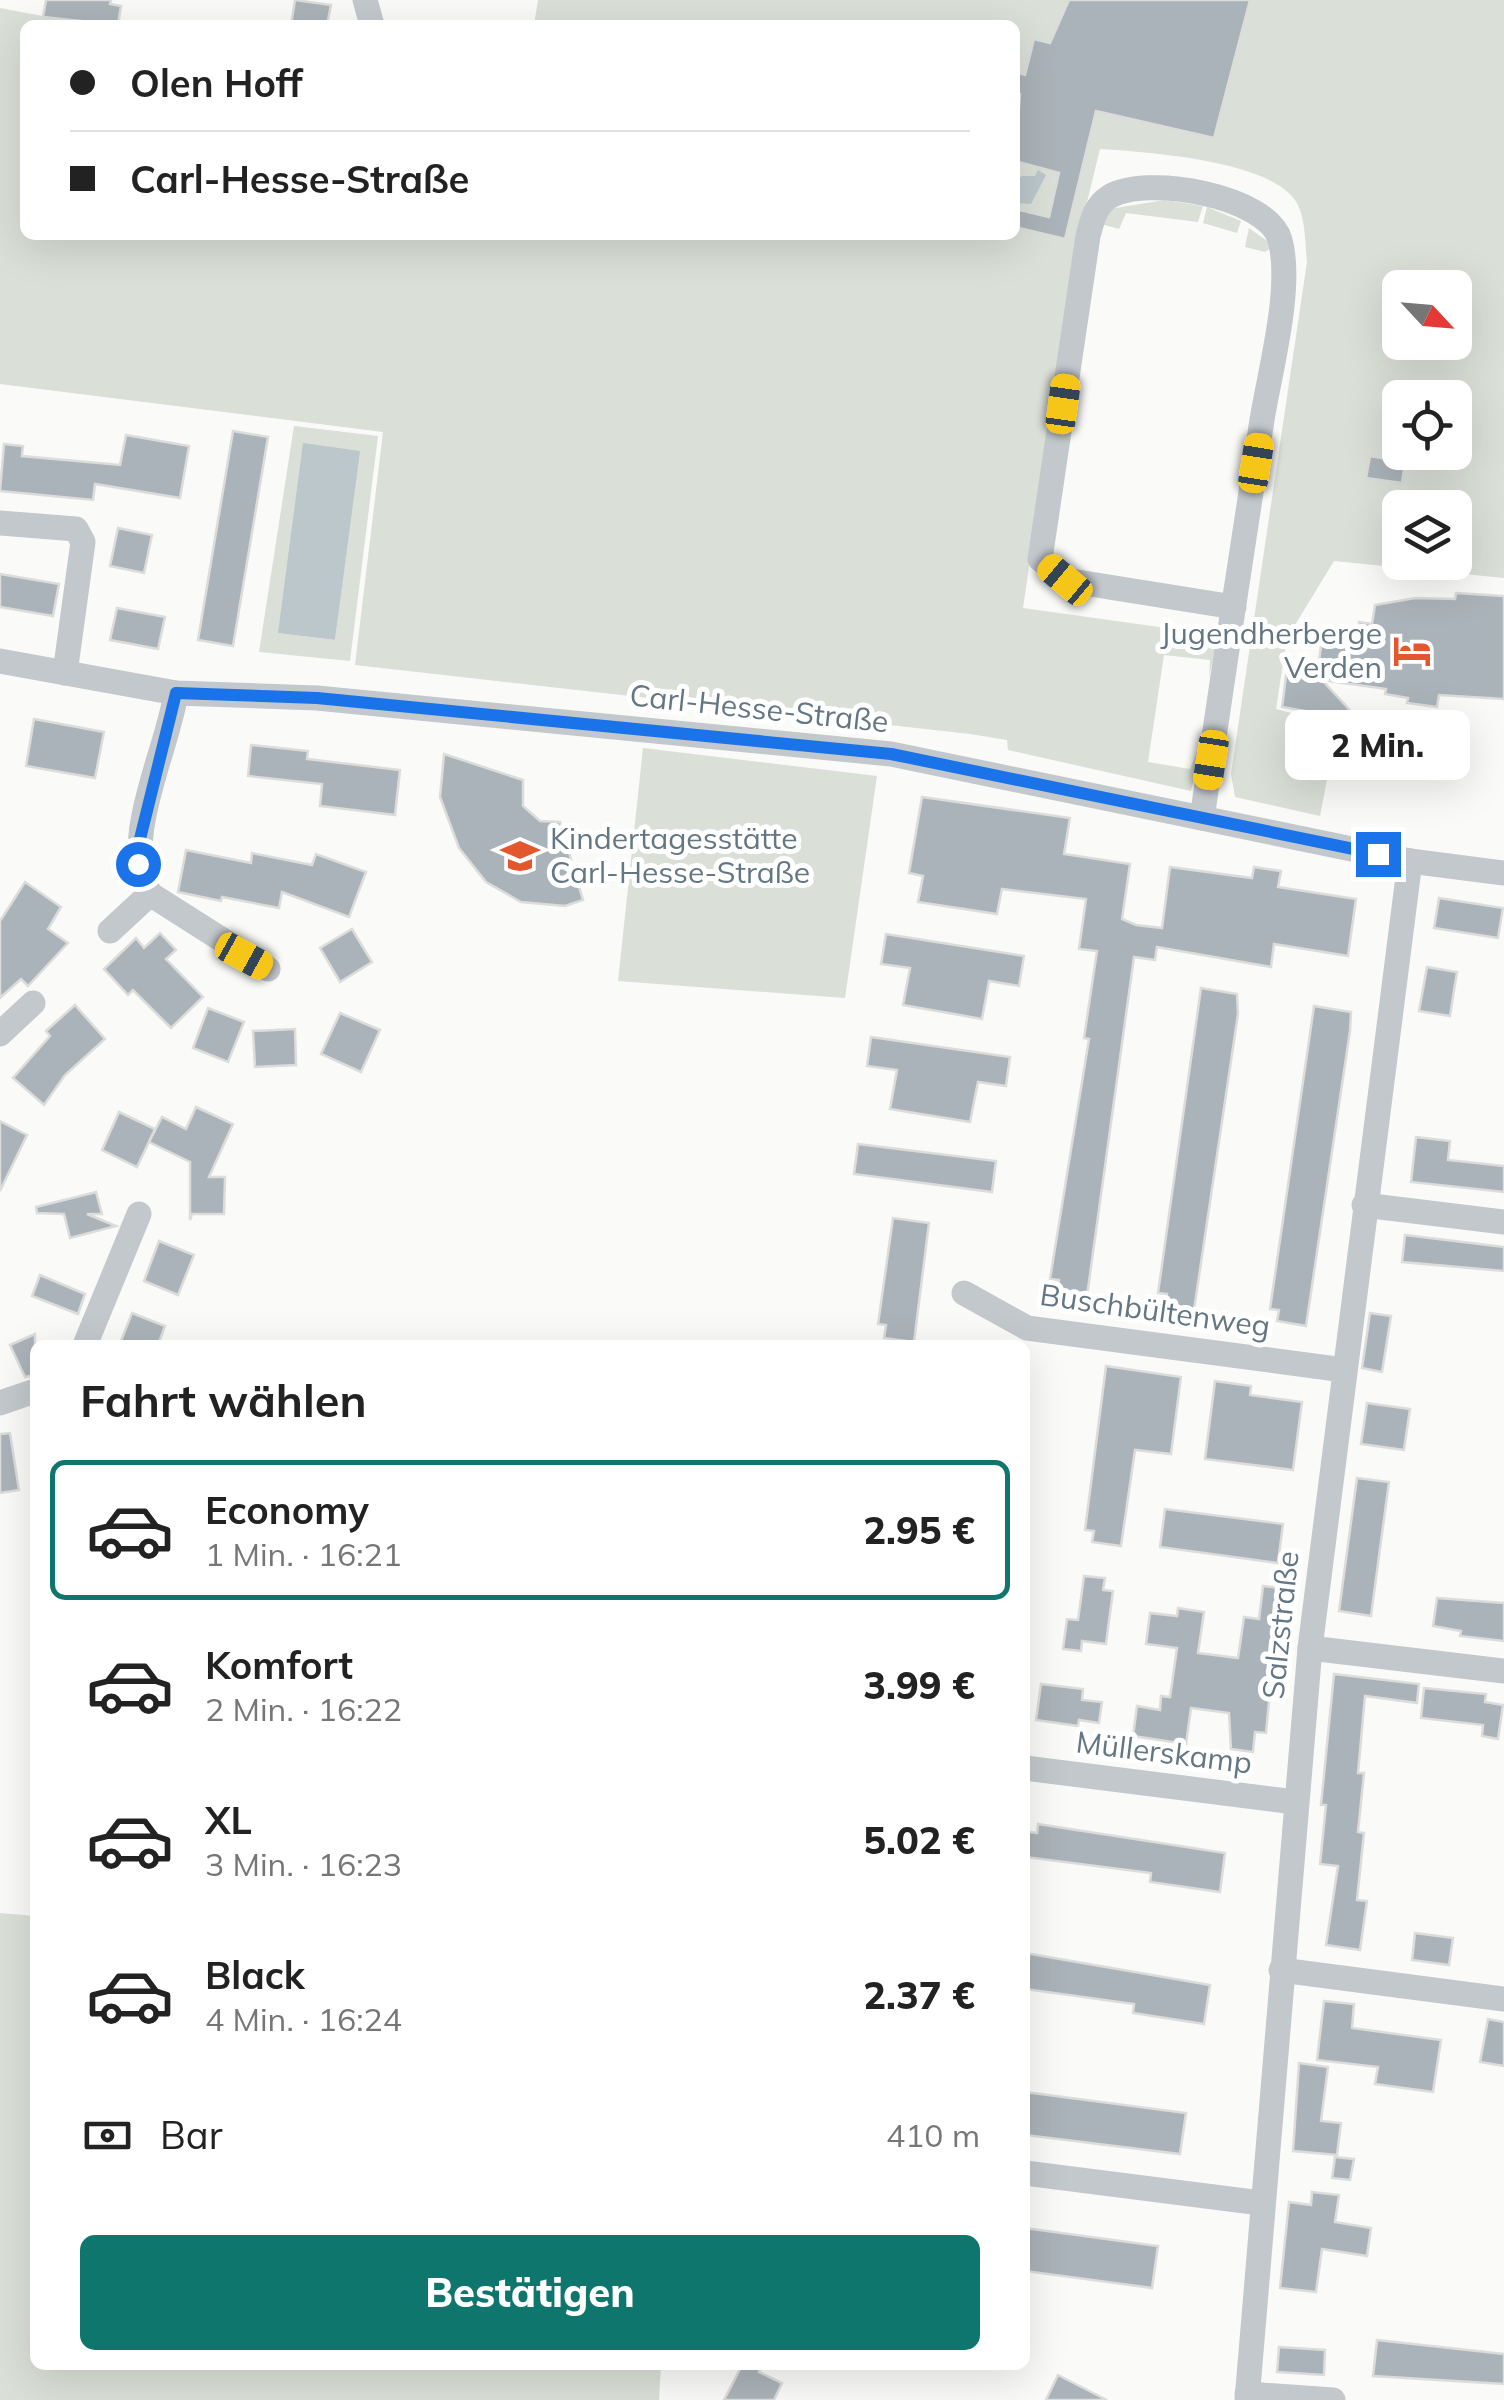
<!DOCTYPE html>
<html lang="de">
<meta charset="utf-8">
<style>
body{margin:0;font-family:Mulish,sans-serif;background:#f2f2f2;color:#222;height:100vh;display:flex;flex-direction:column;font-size:38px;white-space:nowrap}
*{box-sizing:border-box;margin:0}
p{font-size:32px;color:#767676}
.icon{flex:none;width:55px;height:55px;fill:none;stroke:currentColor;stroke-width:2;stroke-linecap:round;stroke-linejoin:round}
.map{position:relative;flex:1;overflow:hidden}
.details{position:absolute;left:30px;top:1340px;width:1000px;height:1030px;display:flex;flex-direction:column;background:#fff;border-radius:15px;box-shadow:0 10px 40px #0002}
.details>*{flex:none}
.banner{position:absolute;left:20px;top:20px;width:1000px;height:220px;border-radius:15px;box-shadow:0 10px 40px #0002;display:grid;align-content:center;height:220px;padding:0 50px;background:#fff}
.needle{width:65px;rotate:116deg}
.tools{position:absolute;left:1382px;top:270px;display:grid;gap:20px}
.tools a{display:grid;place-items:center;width:90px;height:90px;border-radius:15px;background:#fff;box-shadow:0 10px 40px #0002;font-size:50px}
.end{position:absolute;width:45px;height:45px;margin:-22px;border:12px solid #1a73e8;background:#fff;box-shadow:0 0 0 5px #fff}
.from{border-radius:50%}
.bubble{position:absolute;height:70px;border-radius:15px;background:#fff;box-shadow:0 10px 40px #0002;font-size:32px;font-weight:800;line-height:70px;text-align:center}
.car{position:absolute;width:30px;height:60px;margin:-30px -15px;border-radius:12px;box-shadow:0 0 8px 2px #0007;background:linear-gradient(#f5c518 24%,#345 0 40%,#f5c518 0 76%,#345 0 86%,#f5c518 0)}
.banner b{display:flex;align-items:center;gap:35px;height:95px;font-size:38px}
.banner b+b{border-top:2px solid #e0e0e0}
.banner i{width:25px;height:25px;background:#222}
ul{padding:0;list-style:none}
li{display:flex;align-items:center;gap:30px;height:140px;margin:0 20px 15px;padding:0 30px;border:5px solid transparent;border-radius:15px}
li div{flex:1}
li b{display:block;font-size:38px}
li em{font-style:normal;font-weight:800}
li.on{border-color:#0f766e}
li>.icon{width:90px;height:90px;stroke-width:1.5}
h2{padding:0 50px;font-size:45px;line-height:120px}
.pay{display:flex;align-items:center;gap:25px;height:110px;padding:0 50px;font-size:38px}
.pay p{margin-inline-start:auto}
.primary-button{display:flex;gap:20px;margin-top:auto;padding:20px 50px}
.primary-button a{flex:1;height:115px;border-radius:15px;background:#0f766e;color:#fff;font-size:40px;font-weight:800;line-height:115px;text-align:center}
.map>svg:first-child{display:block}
.green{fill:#dadfd7;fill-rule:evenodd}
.water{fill:#bbc7cb}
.building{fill:#aab3b9;stroke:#dcdcda;stroke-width:2.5}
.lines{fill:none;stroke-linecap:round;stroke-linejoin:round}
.street{stroke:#c3c8cc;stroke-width:25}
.route{stroke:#1a73e8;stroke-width:12}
.labels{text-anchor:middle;stroke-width:10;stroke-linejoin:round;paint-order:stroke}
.poi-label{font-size:30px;fill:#657683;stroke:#fff;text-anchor:end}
.street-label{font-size:30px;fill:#657683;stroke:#fff}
</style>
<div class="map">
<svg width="1504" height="2400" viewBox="0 0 1504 2400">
<rect width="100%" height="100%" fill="#fafaf8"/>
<g class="green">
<path d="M538 0H1504V578L1334 561 1287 638 1276 709 1299 715 1288 767 1328 774 1320 816 1235 797 1231 774 1307 262C1305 243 1306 216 1295 200 1267 160 1147 152 1100 149L1076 247 1023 608 1202 633 1209 628 1219 631 1209 678 1210 660 1164 655 1148 762 1190 769 1197 751 1200 753 1191 791 1008 750 1007 740 970 734 355 665 383 432 0 384V8L90 25H25V235H1015V25H534ZM1400 288H1455V342H1400ZM1400 398H1455V452H1400ZM1400 508H1455V562H1400Z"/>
<polygon points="1165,200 1203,206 1198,222 1126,213 1119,229 1104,225 1103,218 1109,209"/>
<polygon points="1207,207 1241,221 1237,233 1203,223"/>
<polygon points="1249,228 1270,243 1271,248 1265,252 1245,247"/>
<path d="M294 426 378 436 350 661 259 652ZM359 451 335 640 279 633Z"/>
<polygon points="643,748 877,776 845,998 618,981"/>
<polygon points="0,1913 35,1916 35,2365 661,2365 659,2400 0,2400"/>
</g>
<g class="water">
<polygon points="1038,170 1046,175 1031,204 1015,203 1015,182 1022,176 1035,176"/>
<polygon points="303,443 360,451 335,640 278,633"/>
</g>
<g class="building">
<polygon points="46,0 111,0 110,4 121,6 118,25 43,17"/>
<polygon points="295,0 331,5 327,25 291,25"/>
<polygon points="1069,0 1250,0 1214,138 1096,111 1065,239 1015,227 1015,209 1049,217 1059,173 1015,161 1020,94 1015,92 1015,72 1025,75 1034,39 1050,43"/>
<polygon points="233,431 268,437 233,646 198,640"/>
<polygon points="126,435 189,446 180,498 95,484 93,500 0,491 4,444 23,446 22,456 120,465"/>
<polygon points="1370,456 1405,462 1402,483 1366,478"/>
<polygon points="118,528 152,535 144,573 110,566"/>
<polygon points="0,574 59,584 53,616 0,607"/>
<polygon points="1456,593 1504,596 1504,699 1439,695 1437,707 1407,703 1408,698 1385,694 1386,689 1322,680 1358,719 1349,772 1296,763 1305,711 1282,707 1286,676 1310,679 1312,660 1319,661 1322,639 1335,641 1336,628 1358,631 1359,622 1372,624 1375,605 1415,598 1455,599"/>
<polygon points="117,608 165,617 158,649 110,640"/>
<polygon points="34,719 104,732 95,778 26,766"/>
<polygon points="251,745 308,751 307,759 400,770 395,815 320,806 322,784 248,776"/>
<polygon points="444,754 523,780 523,806 540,821 560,822 583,900 565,906 521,902 486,882 459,848 440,797"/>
<polygon points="922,797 1070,818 1064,854 1130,864 1122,919 1136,925 1162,928 1170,867 1252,878 1254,867 1281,871 1278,887 1356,899 1348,956 1274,944 1271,967 1157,947 1155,960 1134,957 1087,1296 1057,1291 1059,1280 1050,1279 1089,1039 1084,1038 1097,951 1079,949 1086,899 1002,889 997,914 918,902 923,876 909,873"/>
<polygon points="186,850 251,863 252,853 312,865 316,854 366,872 349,917 282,892 279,908 222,897 221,901 178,892"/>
<polygon points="25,882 61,907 48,929 68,943 28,986 21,979 0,998 0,921"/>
<polygon points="1439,898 1503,908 1498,938 1434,928"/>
<polygon points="352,929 372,962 340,982 320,948"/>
<polygon points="160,933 176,950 166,959 203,997 171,1028 133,990 128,995 104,969 136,938 144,948"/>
<polygon points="886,934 1024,956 1019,986 989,981 982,1019 903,1005 910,968 881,964"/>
<polygon points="1427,967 1457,972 1450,1016 1419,1011"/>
<polygon points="1201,988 1237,994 1238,1014 1194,1310 1165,1305 1167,1294 1158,1293"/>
<polygon points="75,1005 105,1039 65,1075 44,1105 13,1078 50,1036 46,1031"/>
<polygon points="1314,1006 1351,1012 1350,1031 1306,1326 1277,1321 1279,1310 1270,1309"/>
<polygon points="208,1008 244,1022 228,1062 193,1048"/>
<polygon points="340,1013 380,1030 361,1072 321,1054"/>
<polygon points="295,1029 296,1065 255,1067 253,1031"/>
<polygon points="871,1037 1010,1057 1006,1086 978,1082 970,1122 890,1109 897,1070 867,1066"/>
<polygon points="196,1107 233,1124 209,1177 225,1177 224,1214 192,1214 190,1220 190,1162 149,1142 162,1117 186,1129"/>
<polygon points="119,1112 155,1129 137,1167 102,1150"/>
<polygon points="0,1121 27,1135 0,1191"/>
<polygon points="1416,1137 1450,1141 1448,1160 1504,1166 1504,1192 1411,1182"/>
<polygon points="858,1144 996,1161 992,1192 854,1174"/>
<polygon points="96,1192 102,1214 87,1214 116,1226 70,1238 64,1214 37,1213 36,1207"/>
<polygon points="893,1218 929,1223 914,1342 884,1338 886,1325 878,1324"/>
<polygon points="1405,1235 1504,1247 1504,1271 1402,1262"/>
<polygon points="159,1241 194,1255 178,1295 144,1281"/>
<polygon points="40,1275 85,1294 78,1314 32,1296"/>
<polygon points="132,1313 165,1326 158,1345 121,1341"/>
<polygon points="1370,1313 1391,1316 1382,1372 1362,1368"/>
<polygon points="35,1334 35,1375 25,1377 10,1345"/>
<polygon points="1106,1366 1181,1377 1171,1454 1135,1450 1121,1546 1092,1542 1094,1531 1085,1530"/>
<polygon points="1215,1381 1251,1386 1250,1395 1302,1402 1293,1470 1205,1459"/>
<polygon points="1367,1403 1410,1409 1404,1450 1361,1444"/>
<polygon points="10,1433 19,1490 0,1493 0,1434"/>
<polygon points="1357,1478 1389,1482 1371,1616 1339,1611"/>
<polygon points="1165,1509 1283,1524 1278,1563 1160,1547"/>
<polygon points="1084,1576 1105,1578 1103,1590 1113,1591 1106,1644 1082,1641 1081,1651 1063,1649 1067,1619 1078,1620"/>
<polygon points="1263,1586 1280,1588 1266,1733 1255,1732 1253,1752 1231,1749 1229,1713 1191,1708 1186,1744 1133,1736 1137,1706 1160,1710 1161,1696 1170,1697 1177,1648 1146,1644 1150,1613 1177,1616 1178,1608 1204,1612 1198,1653 1238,1658 1244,1617 1259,1619"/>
<polygon points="1437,1598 1504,1603 1504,1641 1460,1636 1461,1631 1433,1626"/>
<polygon points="1334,1674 1419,1684 1417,1703 1365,1696 1358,1773 1364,1773 1358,1832 1364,1833 1357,1900 1367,1901 1360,1950 1326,1945 1338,1866 1320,1864 1326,1805 1321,1805"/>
<polygon points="1041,1684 1083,1689 1082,1700 1102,1702 1099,1723 1079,1720 1078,1726 1036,1720"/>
<polygon points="1424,1688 1486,1694 1485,1702 1503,1705 1498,1739 1482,1736 1483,1725 1421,1718"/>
<polygon points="1038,1824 1225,1853 1220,1892 1150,1882 1151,1873 1025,1857 1025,1831 1037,1833"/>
<polygon points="1415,1933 1453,1938 1449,1965 1412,1960"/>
<polygon points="1025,1953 1210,1985 1204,2024 1133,2013 1134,2004 1025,1989"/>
<polygon points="1324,2001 1354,2004 1352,2028 1441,2040 1433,2092 1375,2084 1378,2067 1317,2060"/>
<polygon points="1488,2019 1504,2022 1504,2066 1480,2062"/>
<polygon points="1299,2063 1328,2067 1321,2121 1341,2123 1337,2155 1293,2151"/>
<polygon points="1025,2092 1186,2113 1180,2154 1025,2135"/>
<polygon points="1335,2157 1354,2159 1350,2180 1332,2178"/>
<polygon points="1312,2192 1339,2195 1335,2222 1371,2228 1367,2256 1322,2249 1316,2292 1280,2288 1289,2202 1311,2205"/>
<polygon points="1025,2228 1158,2246 1152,2288 1025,2271"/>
<polygon points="1377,2340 1504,2354 1504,2384 1373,2376"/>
<polygon points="1279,2347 1325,2350 1324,2375 1277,2372"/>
<polygon points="742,2365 762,2365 759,2372 782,2383 774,2400 724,2400"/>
<polygon points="1058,2375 1107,2400 1046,2400"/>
</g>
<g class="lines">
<g class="street">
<polyline points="365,0 372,25"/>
<polyline points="0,523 76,529 83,542 65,673"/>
<polyline points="0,661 176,693 317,698 891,754 1410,861 1504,873"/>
<path d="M176 693C167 753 120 839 150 894L268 969"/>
<path d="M1202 818C1221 685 1242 553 1262 420 1270 370 1293 288 1280 240 1268 196 1146 174 1109 197 1095 206 1092 221 1088 236L1040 559 1065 580 1234 607"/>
<polyline points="110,931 150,894"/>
<polyline points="0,1034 33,1003"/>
<polyline points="1364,1205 1504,1222"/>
<polyline points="964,1293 1027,1328 1344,1370"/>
<polyline points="85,1345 139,1214"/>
<polyline points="0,1403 35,1391"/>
<polyline points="1310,1648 1504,1671"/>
<polyline points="1025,1768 1295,1802"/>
<polyline points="1281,1970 1504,1999"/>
<polyline points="1025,2173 1261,2203"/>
<polyline points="1247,2394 1333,2400"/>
<polyline points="1247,2400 1310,1648 1410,861"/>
</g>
</g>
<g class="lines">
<polyline class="route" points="138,864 138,847 176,693 317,698 891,754 1378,854"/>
</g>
<defs>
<g id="hotel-bare" transform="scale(3)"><path d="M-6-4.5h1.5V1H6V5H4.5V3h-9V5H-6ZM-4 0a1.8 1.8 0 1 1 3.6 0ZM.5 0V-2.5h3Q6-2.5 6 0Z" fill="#e4572e" stroke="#fff" stroke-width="2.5" paint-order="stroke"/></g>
<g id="school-bare" transform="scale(3)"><path d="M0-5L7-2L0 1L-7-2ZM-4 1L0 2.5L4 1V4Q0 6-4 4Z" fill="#e4572e" stroke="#fff" stroke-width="2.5" paint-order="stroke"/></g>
</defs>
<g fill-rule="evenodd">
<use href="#hotel-bare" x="1412" y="651"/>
<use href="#school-bare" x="520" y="856"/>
</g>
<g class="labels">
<g class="poi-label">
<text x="1382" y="644">Jugendherberge<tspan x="1382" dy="34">Verden</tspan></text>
<text x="550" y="849" text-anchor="start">Kindertagesstätte<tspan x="550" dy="34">Carl-Hesse-Straße</tspan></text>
</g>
<g class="street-label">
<text transform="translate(759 709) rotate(6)" y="10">Carl-Hesse-Straße</text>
<text transform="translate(1155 1311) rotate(8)" y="10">Buschbültenweg</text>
<text transform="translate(1281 1625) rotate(-84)" y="10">Salzstraße</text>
<text transform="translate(1164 1753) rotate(7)" y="10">Müllerskamp</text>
</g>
</g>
</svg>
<div class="tools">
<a><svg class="needle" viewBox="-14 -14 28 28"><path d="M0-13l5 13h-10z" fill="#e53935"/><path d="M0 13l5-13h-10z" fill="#767676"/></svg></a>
<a><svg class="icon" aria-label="locate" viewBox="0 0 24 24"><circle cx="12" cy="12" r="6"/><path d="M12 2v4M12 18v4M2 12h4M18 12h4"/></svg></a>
<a><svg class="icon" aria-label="layers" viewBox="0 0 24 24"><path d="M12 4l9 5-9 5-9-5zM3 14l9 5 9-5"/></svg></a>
</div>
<i class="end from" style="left:138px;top:864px"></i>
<i class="end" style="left:1378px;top:854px"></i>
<div class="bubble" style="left:1285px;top:710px;width:185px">2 Min.</div>
<i class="car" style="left:1063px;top:404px;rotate:8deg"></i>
<i class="car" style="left:1256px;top:463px;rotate:9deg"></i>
<i class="car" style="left:1065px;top:580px;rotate:310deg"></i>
<i class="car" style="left:1211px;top:760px;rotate:189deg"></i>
<i class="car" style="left:244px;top:956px;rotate:119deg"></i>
<div class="banner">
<b><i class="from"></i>Olen Hoff</b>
<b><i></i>Carl-Hesse-Straße</b>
</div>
<section class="details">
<h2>Fahrt wählen</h2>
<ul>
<li class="on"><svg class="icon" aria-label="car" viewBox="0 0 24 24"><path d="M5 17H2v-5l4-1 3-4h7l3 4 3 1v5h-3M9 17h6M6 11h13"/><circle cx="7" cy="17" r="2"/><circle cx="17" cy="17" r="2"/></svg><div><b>Economy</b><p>1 Min. · 16:21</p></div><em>2.95 €</em></li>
<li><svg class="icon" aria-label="car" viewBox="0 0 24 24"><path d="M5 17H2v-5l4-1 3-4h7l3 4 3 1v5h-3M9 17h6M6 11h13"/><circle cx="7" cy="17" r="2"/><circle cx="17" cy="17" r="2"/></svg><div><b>Komfort</b><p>2 Min. · 16:22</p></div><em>3.99 €</em></li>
<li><svg class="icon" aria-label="car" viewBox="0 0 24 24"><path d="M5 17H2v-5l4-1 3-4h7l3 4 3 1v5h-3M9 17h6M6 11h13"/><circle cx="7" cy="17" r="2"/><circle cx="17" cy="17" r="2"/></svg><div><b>XL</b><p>3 Min. · 16:23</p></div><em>5.02 €</em></li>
<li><svg class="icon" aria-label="car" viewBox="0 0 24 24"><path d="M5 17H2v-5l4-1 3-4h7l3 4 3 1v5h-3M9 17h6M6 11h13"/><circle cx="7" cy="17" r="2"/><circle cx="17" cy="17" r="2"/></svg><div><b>Black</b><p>4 Min. · 16:24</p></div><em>2.37 €</em></li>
</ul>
<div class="pay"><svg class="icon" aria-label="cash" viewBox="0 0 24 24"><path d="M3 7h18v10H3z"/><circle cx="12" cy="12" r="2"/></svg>Bar<p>410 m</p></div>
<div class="primary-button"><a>Bestätigen</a></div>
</section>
</div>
